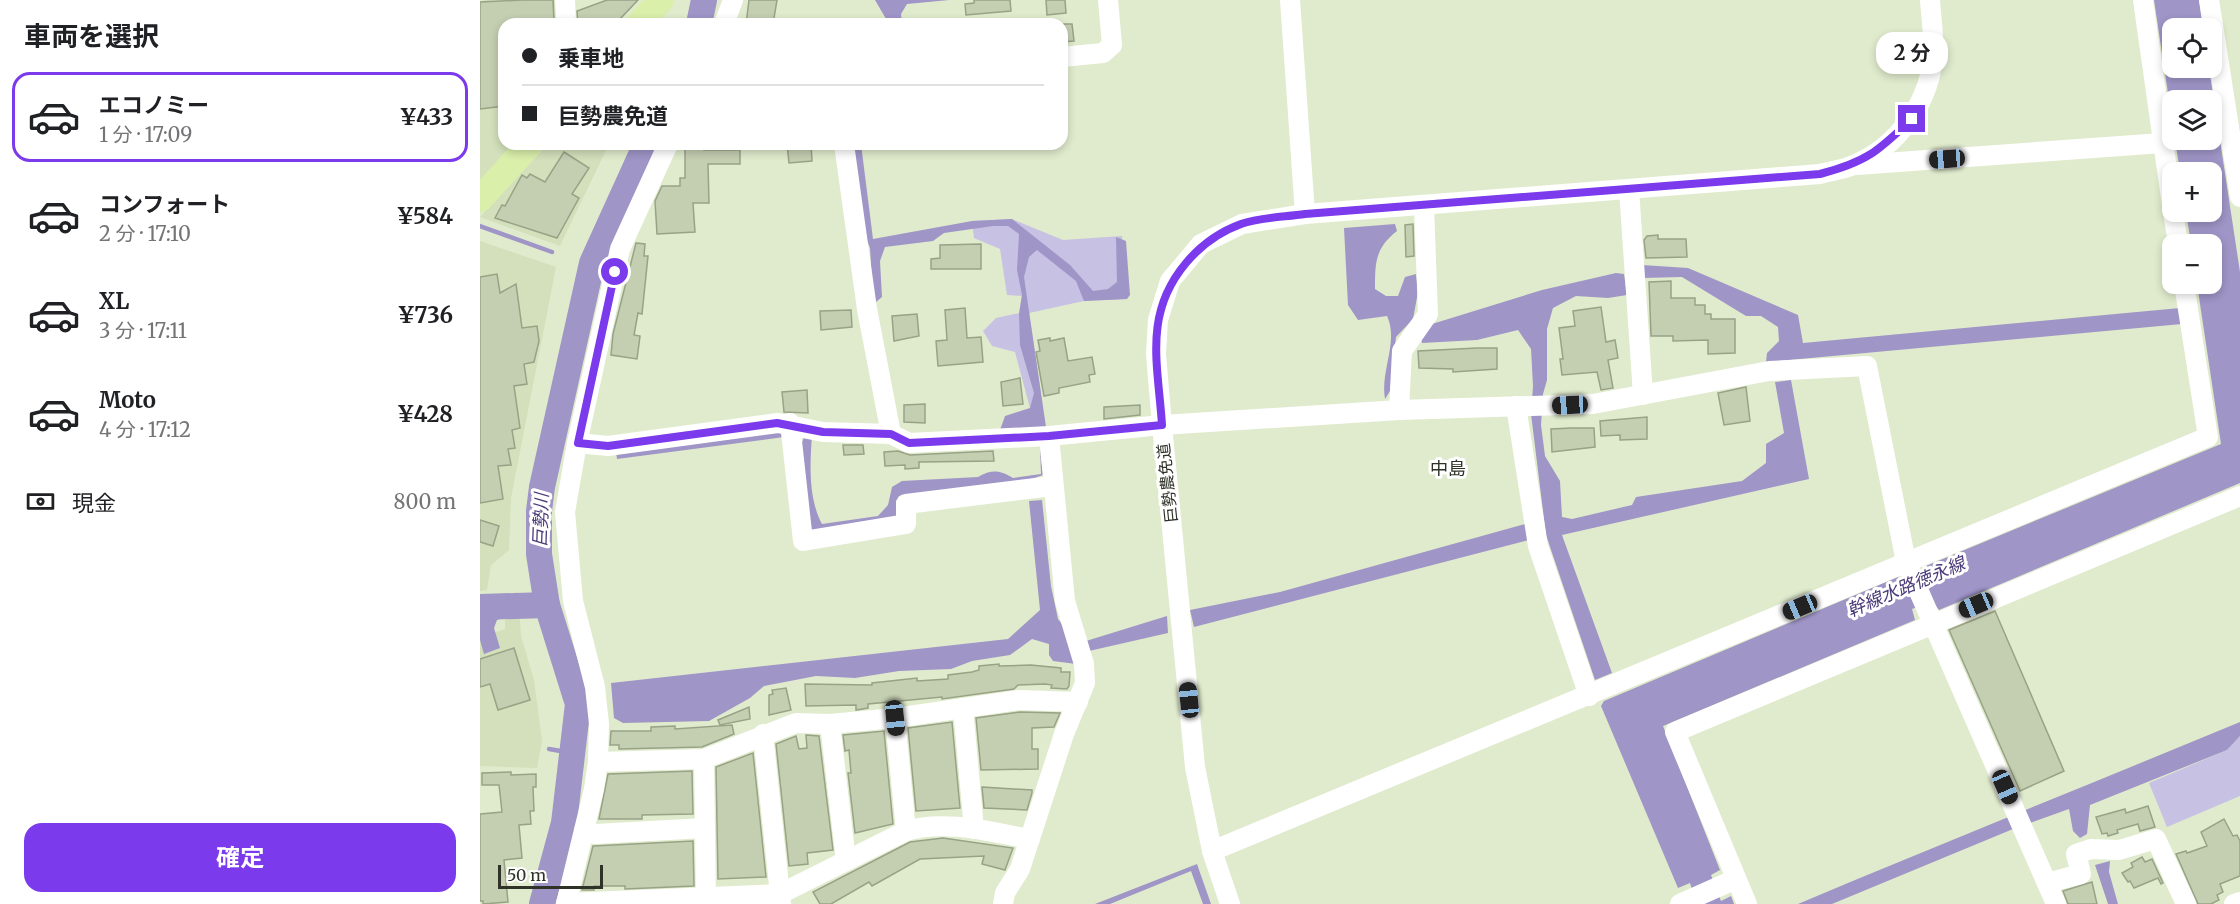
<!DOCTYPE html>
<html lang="ja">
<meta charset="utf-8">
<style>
body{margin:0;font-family:Merriweather,"Noto Sans JP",serif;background:#f2f2f2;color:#202124;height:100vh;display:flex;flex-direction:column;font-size:22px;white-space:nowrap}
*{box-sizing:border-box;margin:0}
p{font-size:20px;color:#757577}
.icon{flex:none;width:33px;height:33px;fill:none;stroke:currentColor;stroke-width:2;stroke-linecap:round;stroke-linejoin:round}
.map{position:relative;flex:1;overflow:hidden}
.side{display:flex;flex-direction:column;background:#fff;width:480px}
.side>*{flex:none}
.top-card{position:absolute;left:18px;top:18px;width:570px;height:132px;border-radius:18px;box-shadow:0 3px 9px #0003;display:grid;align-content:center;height:132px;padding:0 24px;background:#fff}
.controls{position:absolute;left:1682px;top:18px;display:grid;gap:12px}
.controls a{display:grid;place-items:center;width:60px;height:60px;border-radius:12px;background:#fff;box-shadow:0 3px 9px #0003;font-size:30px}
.scale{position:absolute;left:18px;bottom:15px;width:105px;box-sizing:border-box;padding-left:6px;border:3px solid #2e3227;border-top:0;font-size:16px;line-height:21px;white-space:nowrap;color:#2e3227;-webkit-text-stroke:4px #fff;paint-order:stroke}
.end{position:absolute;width:27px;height:27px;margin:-14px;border:8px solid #7c3aed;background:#fff;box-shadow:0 0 0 3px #fff}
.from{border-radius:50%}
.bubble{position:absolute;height:42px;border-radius:18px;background:#fff;box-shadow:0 3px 9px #0003;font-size:20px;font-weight:700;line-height:42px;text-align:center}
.car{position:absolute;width:18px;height:36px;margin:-18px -9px;border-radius:8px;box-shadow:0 0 4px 2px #0007;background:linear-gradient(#222 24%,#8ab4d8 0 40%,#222 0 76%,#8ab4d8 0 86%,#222 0)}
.top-card b{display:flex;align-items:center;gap:21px;height:57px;font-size:22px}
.top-card b+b{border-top:2px solid #e0e0e0}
.top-card i{width:15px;height:15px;background:#202124}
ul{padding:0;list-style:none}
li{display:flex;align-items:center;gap:18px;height:90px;margin:0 12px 9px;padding:0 12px;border:3px solid transparent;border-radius:18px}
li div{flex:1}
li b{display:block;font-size:22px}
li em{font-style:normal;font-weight:700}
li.current{border-color:#7c3aed}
li>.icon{width:54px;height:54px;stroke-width:1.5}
h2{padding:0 24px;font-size:27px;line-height:72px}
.pay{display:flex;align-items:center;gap:15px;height:66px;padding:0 24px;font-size:22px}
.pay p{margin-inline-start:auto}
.primary-button{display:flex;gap:12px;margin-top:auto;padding:12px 24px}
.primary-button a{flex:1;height:69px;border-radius:18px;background:#7c3aed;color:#fff;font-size:24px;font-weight:700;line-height:69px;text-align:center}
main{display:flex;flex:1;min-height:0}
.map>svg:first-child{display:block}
.built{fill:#d3e0bb}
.green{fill:#c7c1e3}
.water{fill:#9f95c7}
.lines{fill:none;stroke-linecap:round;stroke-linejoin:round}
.stream{stroke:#9f95c7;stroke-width:4.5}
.river{stroke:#9f95c7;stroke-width:26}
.building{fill:#c4ceb1;stroke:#98a286;stroke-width:1.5}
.minor{stroke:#fff;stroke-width:20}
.major{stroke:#daefaa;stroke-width:26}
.route{stroke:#7c3aed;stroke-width:8}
.labels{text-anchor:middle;stroke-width:6;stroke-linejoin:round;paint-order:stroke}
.street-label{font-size:16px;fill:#2e3227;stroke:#fff}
.neighbourhood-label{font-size:18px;fill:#2e3227;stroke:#fff}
.water-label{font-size:18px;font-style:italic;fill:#4a3a79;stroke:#fff}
</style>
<main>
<section class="side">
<h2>車両を選択</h2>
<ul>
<li class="current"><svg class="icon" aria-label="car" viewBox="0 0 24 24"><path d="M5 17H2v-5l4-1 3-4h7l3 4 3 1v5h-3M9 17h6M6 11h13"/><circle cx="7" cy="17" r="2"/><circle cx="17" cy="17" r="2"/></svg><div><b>エコノミー</b><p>1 分 · 17:09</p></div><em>¥433</em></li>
<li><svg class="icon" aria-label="car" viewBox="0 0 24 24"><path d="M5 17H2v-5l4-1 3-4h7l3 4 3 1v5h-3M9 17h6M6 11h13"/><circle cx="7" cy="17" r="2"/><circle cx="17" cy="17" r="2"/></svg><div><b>コンフォート</b><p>2 分 · 17:10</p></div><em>¥584</em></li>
<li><svg class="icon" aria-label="car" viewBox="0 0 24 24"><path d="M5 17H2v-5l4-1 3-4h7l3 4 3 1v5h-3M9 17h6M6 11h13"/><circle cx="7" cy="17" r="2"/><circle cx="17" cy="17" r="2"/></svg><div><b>XL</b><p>3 分 · 17:11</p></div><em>¥736</em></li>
<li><svg class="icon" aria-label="car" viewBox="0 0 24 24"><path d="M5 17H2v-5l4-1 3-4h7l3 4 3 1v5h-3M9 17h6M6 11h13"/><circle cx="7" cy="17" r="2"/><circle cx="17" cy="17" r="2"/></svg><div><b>Moto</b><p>4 分 · 17:12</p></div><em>¥428</em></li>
</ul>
<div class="pay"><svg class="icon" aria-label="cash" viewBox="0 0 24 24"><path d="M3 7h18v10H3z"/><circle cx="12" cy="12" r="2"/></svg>現金<p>800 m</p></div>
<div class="primary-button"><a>確定</a></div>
</section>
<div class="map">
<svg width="1760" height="904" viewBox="0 0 1760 904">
<rect width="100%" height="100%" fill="#e0ebcd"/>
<g class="built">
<polygon points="4,0 84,0 83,24 24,24 24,144 33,144 0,180 0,27"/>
<polygon points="68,144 129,144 80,246 0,217"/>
<polygon points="0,241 76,267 31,498 29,550 11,565 7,590 0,591"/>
<polygon points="38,592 41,636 54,680 62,741 57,768 0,766 0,637 25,629 25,595"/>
</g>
<g class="green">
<polygon points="532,219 583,240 642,236 647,299 604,301 549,313 563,408 550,408 535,352 512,346 503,331 516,318 539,313 542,296 527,295 520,249 494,238 492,221"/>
<polygon points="1760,736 1760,796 1687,827 1669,783 1747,750"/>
</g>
<g class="water">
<polygon points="395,0 469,0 427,4 421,14 422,24 409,24"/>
<polygon points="1674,0 1719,0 1723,28 1692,28 1692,68 1729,68 1760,272 1760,483 1459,610 1452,601 1432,609 1435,620 1183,726 1240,870 1231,875 1241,901 1251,896 1254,904 1217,904 1210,883 1198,888 1121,706 1124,701 1418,577 1425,589 1444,579 1441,568 1741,444 1717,284 1731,284 1731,244 1711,244 1706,212 1731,212 1731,172 1700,172 1695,140 1731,140 1731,100 1692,100 1692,120"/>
<polygon points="371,144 381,144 393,239 492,221 532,219 590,265 613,291 628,289 637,282 636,237 646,241 650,295 647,299 604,301 596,281 557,250 549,257 544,277 566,427 520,430 525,416 550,408 554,393 540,345 539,314 542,295 537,270 539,234 528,226 513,226 464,233 453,241 405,247 400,261 402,297 396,302 393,299 390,248 381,225"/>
<path d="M915 224 917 231C895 248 895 263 895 289L906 296H918L925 277 936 274 938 292 933 319 916 337 910 391 905 399C900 371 919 342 907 316L878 320 868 305 864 228Z"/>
<polygon points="1162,265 1208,268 1318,315 1323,343 1700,308 1702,324 1286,362 1287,353 1299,341 1298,327 1281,316 1266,316 1202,277 1163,278"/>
<polygon points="1136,273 1144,274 1147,295 1128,298 1096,296 1073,308 1067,329 1067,380 1063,394 1061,425 1065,456 1080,481 1082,517 1092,519 1152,505 1156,497 1262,481 1286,463 1286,444 1304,433 1295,382 1311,380 1329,479 1082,535 1132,673 1115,680 1066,535 1051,414 1053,386 1051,349 1038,330 997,340 942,343 941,337 952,324 1062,290"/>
<polygon points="302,430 304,437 137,459 136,451"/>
<path d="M326 432 332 435C330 464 328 498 342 524L398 516 408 505 412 487 422 481 498 477C512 469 520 470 533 478L561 474 560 447 563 475C524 490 463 487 419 496L416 501 417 516 330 534 321 445Z"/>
<polygon points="562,500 571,586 578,619 585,628 596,664 573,661 569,655 569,644 552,639 530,655 492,661 471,669 419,671 375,678 336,676 284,686 270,698 229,721 143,723 134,718 131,683 528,639 560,610 549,501"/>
<polygon points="1045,524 1049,540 714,627 710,610 800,592"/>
<polygon points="25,595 26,617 17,620 14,628 20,648 4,654 0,640 0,597"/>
<polygon points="687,616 688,633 609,651 606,641"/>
<path d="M1760 722V736L1747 750 1610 805 1607 834 1600 838 1593 831 1589 809 1533 829 1352 904H1318C1465 842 1613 783 1760 722Z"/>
<polygon points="1630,861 1629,872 1638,904 1628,904 1615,865"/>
<polygon points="717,864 731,904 723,904 711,871 630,904 615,904"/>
</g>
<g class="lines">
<g class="stream">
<polyline points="0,226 72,252"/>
<polyline points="69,749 92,753"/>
</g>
<g class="river">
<polyline points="219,24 224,0"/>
<polyline points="0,607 67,605"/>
<polyline points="62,904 84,823 98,704 67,605 59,554 59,511 62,487 112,263 166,144"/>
</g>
</g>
<g class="building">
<polygon points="42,0 73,0 74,21 24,24 24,106 0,109 0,2"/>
<polygon points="127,0 158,0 139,20 129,24 98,24 97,11"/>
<polygon points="269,0 297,0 293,24 266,24"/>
<polygon points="494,0 530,0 531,11 486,15 485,4 494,3"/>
<polygon points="566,0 585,0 586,13 567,15"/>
<polygon points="582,24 592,24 594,41 582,42"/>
<polygon points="307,144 331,144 332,161 309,163"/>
<polygon points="224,146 224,150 260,150 260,164 228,164 229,203 213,203 215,232 177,234 175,201 182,186 200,186 200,178 205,178 205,147"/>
<polygon points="84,152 109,168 92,194 99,198 77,238 15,218 22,205 25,206 42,175 47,178 50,174 65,182"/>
<polygon points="933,224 934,256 926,257 925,225"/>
<polygon points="1178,235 1178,239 1206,239 1207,257 1166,258 1164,240 1167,236"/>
<polygon points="156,243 165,244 164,256 168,256 162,314 158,313 154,335 160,336 157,359 131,355 133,334"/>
<polygon points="501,244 501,269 451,269 451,259 460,258 460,245"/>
<polygon points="17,274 20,293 36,284 42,328 57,326 59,341 54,362 44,364 47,384 34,386 40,428 32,430 35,448 28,449 31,465 18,466 23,499 0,503 0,277"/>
<polygon points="1191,281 1191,298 1215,298 1215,305 1225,305 1225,314 1231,314 1231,319 1255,319 1255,353 1228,354 1228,340 1193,341 1193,336 1171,336 1169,282"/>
<polygon points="1121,307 1126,342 1135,340 1138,358 1128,360 1133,388 1121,390 1117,372 1082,375 1080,359 1083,359 1079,328 1095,326 1093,311"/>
<polygon points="485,308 487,338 501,337 503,362 458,366 456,341 467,340 465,310"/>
<polygon points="371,310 372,327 341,330 340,311"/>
<polygon points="437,314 439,336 414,341 412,316"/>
<polygon points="570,338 570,341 584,338 588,361 612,357 615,374 609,375 610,382 579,388 579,393 564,396 556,352 560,351 558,340"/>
<polygon points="997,348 1017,348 1017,369 973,372 973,369 939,368 938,351"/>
<polygon points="540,378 543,404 523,406 521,382"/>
<polygon points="1266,387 1270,421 1244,425 1238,393"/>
<polygon points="327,390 328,413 304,412 302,392"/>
<polygon points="445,404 445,423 424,422 424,405"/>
<polygon points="660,405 660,415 624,419 624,407"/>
<polygon points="1167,417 1167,439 1140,440 1140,435 1121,436 1120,421"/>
<polygon points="1091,428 1114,428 1115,447 1072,452 1071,429"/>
<polygon points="363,445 383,445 384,454 364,455"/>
<polygon points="418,451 430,455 513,451 514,461 439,462 439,468 425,469 425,465 405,466 404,452"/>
<polygon points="0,520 19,526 13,546 0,542"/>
<polygon points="1515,611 1584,771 1540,791 1469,630"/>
<polygon points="34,648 50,700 18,710 10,684 0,687 0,659"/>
<polygon points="519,664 519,666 551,665 581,668 581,672 590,672 589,686 587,689 571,688 572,685 565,684 538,685 534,689 462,699 462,697 388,704 388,708 376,710 376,705 326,706 325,684 392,685 392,683 437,678 437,681 468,679 468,675 492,672 499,670 499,666"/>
<polygon points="306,688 311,710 289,715 289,695 293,694 292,690"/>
<polygon points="269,707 270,719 240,725 238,720"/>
<polygon points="540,712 580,713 574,727 552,728 552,749 558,749 558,769 501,770 496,718"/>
<polygon points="472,722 480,808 436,811 428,728"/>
<polygon points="252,725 254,734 222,747 139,749 139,745 130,745 131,731 171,731 171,727 195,726 195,729"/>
<polygon points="404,731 413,824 375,833 368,773 371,773 369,750 365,751 363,735"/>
<polygon points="326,735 339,736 353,850 327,853 328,864 309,866 296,744 316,736 319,749 327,748"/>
<polygon points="273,753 286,877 238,879 236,767"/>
<polygon points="212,771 213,814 162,815 162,819 119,819 128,774"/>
<polygon points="31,772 31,775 56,774 56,787 53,787 54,811 50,811 51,824 39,825 42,858 24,860 28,902 3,904 3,901 0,901 0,814 22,812 19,785 2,785 2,773"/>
<polygon points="502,787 552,790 552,793 547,810 504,808"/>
<polygon points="1668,806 1675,827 1660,831 1658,824 1637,830 1638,833 1628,836 1627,833 1622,834 1616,817 1645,809 1646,813"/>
<polygon points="1744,819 1753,836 1757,835 1760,841 1760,876 1740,884 1743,892 1737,895 1739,900 1731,904 1718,904 1696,854 1706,851 1707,853 1727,846 1721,832"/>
<polygon points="463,838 533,848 525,870 502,864 504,856 440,859 392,886 389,882 351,904 340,904 333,892 430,842"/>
<polygon points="213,841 214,886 145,889 145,886 114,886 114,890 102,890 113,846"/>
<polygon points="1662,857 1665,862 1672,859 1683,883 1681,884 1678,878 1654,888 1650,881 1648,882 1642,873 1653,867 1651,863"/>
<polygon points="1612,882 1617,904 1588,904 1583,891"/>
</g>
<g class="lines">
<g class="minor">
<polyline points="85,0 86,24"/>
<polyline points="810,0 825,214"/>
<polyline points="1663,0 1692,205"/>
<polyline points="1729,0 1760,197"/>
<polyline points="244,24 253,0"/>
<polyline points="582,57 623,53 632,45 628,0"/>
<polyline points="364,144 387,309 411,434 429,443 569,436 682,425 919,410 1113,404 1289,371 1387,366 1426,562 1576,904"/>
<polyline points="1377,165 1682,143"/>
<polyline points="1149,189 1163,395"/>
<polyline points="1693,212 1698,244"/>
<polyline points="1036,406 1058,546 1109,696"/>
<polyline points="919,410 922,351 948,314 944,206"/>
<polyline points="310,423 323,541 426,524 426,504 572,486"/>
<polyline points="97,443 128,446 298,423 343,432 411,434"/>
<polyline points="483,708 494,829"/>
<polyline points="415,718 426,831"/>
<polyline points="350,724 366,861"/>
<polyline points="283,734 301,904"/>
<polyline points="224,759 226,904"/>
<polyline points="118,762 119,724 115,687 93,601 85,512 97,443 140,249 188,144"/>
<polyline points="104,831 115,834 225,828"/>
<polyline points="732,851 1728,437 1704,284"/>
<polyline points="1567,883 1601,874 1596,854 1611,849 1639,850 1676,839 1706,904"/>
<path d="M86 903 300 894 426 831C465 819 511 832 550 839"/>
<polyline points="86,904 114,789 118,762 224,759 316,723 350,724 415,718 539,700 598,702"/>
<polyline points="523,904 525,893 540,869 584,734 605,683 604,664 585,601 569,436"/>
<path d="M750 904 732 851 715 767 682 425 676 354 678 320 690 281 721 244 762 224 825 214 1340 174C1350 171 1361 170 1371 166 1418 148 1452 100 1453 51 1454 34 1451 17 1450 0"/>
<polyline points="1200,904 1256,879"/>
<polyline points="1267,904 1195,732 1760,496"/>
<polyline points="1754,904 1760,902"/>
</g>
<g class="major">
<polyline points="159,24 181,0"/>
<polyline points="0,199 50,144"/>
</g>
</g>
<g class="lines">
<path class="route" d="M135 272 98 443 128 446 297 423 343 432 411 434 429 443 569 436 682 425C678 364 663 314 706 263 721 245 739 232 761 224 780 217 805 217 825 214L1340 174C1387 162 1398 151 1432 119"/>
</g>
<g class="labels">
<g class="street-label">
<text transform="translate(687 483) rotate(-96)" y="6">巨勢農免道</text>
</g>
<g class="neighbourhood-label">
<text x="968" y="475">中島</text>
</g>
<g class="water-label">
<text transform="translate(61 520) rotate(-88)" y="6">巨勢川</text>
<text transform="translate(1426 587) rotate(-23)" y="6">幹線水路徳永線</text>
</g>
</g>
</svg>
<div class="controls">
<a><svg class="icon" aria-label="locate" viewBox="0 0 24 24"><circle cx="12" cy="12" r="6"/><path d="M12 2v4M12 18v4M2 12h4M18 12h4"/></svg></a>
<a><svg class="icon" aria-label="layers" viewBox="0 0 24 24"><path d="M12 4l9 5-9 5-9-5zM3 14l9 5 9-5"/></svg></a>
<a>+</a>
<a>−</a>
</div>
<div class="scale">50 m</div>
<i class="end from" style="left:135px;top:272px"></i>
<i class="end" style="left:1432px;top:119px"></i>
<div class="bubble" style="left:1396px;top:32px;width:72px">2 分</div>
<i class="car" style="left:1467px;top:159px;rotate:266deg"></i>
<i class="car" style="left:1090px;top:405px;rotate:267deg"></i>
<i class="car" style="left:1496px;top:605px;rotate:247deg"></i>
<i class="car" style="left:1320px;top:607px;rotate:247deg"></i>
<i class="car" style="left:709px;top:700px;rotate:354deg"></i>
<i class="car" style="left:415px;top:718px;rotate:174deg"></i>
<i class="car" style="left:1525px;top:787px;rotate:156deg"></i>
<div class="top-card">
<b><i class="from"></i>乗車地</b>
<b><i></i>巨勢農免道</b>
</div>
</div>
</main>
